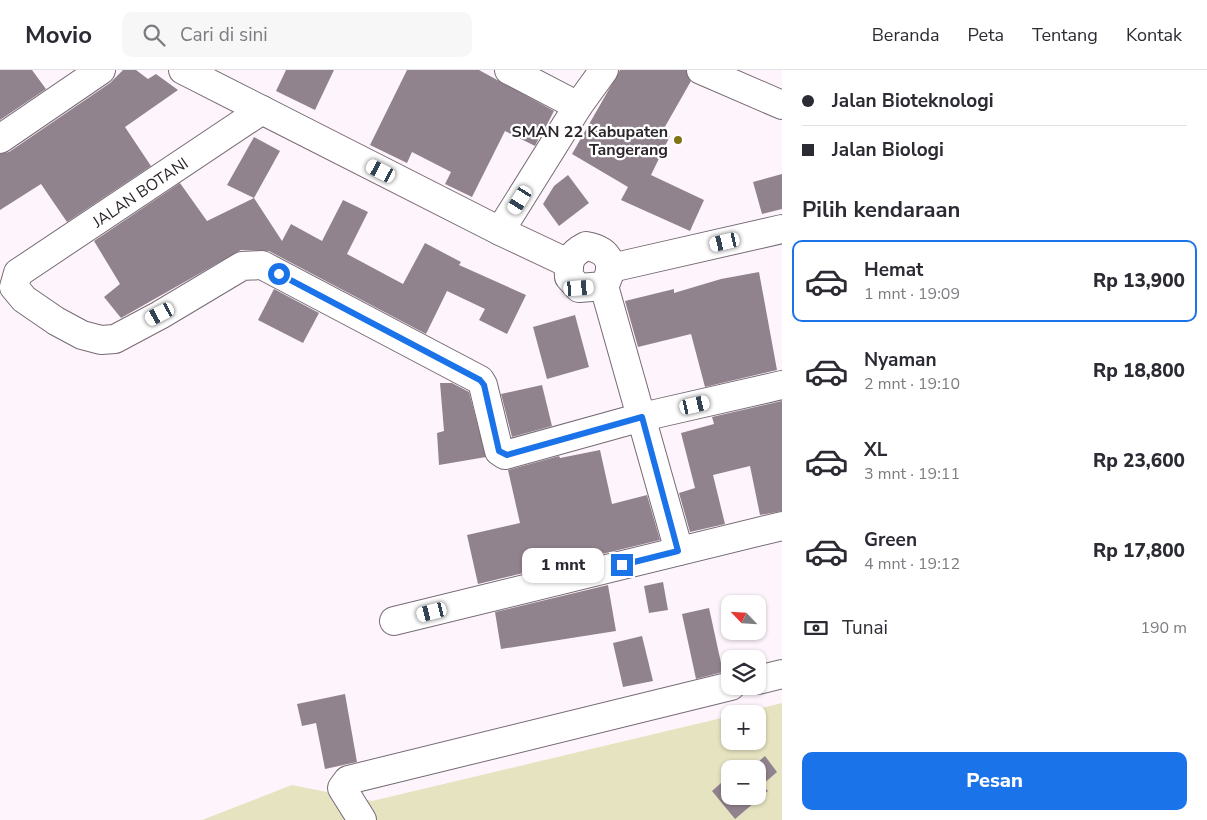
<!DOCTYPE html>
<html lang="id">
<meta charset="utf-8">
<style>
body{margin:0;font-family:"Nunito Sans",sans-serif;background:#f7f7f7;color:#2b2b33;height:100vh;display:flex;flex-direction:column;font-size:19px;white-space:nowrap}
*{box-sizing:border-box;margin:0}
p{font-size:16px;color:#7c7c81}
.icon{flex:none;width:28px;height:28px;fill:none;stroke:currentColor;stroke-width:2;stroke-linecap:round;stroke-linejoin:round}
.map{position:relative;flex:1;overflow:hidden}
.drawer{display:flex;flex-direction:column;background:#fff;width:425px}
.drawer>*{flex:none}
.top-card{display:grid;align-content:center;height:110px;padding:0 20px;background:#fff}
.needle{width:32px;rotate:295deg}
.fabs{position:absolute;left:721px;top:525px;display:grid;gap:10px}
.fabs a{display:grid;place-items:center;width:45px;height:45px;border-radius:10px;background:#fff;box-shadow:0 1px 4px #0004;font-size:25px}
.end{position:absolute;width:22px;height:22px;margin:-11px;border:6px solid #1a73e8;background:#fff;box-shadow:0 0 0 2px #fff}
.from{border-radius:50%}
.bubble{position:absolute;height:35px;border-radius:10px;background:#fff;box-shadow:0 1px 4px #0004;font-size:16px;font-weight:800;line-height:35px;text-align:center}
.car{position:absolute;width:15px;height:30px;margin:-15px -8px;border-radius:6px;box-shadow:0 0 4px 1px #0007;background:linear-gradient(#fff 24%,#345 0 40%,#fff 0 76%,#345 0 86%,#fff 0)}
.top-card b{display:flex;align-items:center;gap:18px;height:48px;font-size:19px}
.top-card b+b{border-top:1px solid #e1e1e2}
.top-card i{width:12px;height:12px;background:#2b2b33}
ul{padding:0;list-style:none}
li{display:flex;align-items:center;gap:15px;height:82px;margin:0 10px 8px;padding:0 10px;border:2px solid transparent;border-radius:10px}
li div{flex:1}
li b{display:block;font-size:19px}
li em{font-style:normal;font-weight:800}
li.on{border-color:#1a73e8}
li>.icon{width:45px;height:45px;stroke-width:1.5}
h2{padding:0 20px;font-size:22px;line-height:60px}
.pay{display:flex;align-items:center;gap:12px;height:55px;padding:0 20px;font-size:19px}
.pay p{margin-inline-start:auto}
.action{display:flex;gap:10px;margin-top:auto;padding:10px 20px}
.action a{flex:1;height:58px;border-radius:10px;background:#1a73e8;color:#fff;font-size:20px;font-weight:800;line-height:58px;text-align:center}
header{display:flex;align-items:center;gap:30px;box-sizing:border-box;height:70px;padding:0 25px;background:#fff;border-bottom:1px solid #e1e1e2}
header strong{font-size:24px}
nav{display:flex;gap:28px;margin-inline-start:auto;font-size:18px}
.search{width:350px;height:45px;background:#f7f7f7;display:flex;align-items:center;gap:12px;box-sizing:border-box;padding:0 18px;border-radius:10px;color:#7c7c81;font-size:19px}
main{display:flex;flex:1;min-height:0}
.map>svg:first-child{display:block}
.green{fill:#e6e3c1;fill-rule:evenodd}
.building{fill:#91838e}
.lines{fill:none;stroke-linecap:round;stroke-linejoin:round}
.minor-casing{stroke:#766a74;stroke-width:30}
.minor{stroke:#fff;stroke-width:28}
.route{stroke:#1a73e8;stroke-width:6}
.poi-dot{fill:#7f7416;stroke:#fff;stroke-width:2}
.labels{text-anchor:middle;stroke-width:4.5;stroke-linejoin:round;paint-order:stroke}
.poi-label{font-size:16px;font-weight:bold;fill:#2c262b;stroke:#fff;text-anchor:end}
.street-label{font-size:16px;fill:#2c262b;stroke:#fff}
</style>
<header>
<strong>Movio</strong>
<div class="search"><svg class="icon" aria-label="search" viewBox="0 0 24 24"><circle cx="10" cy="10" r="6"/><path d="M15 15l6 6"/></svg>Cari di sini</div>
<nav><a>Beranda</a><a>Peta</a><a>Tentang</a><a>Kontak</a></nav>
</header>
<main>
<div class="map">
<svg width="782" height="750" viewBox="0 0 782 750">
<rect width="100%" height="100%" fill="#fef5fc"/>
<path class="green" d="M782 633V750H202L292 715 372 731 730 646V671H758V644H738ZM730 699H758V726H730Z"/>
<g class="building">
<polygon points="0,0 32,0 46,19 0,50"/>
<polygon points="123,0 136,0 148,9 156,4 178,20 125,57 151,96 67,152 41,114 0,140 0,84 9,82 110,13"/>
<polygon points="286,0 334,0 315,40 276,21"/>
<polygon points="407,0 479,0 554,41 541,66 535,62 539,68 535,76 505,61 472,127 445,114 451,102 412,82 407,93 370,75"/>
<polygon points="620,0 686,0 691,11 662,62 670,66 651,105 704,130 690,161 621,130 628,117 572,84"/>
<polygon points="254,67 280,81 254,128 227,115"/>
<polygon points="782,104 782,139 762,144 753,112"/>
<polygon points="568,105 589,133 559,156 543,134 554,116"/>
<polygon points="180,113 207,151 254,128 282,171 291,154 322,171 343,130 368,142 347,184 403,214 425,173 461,192 459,195 526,225 507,264 479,250 485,239 447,221 426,264 269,181 241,180 121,248 104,227 120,214 94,171"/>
<polygon points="759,202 777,300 705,317 691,264 638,277 625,231 674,219 674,223 721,209"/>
<polygon points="274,219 319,243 303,273 258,250"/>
<polygon points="575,245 589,297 547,309 533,257"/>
<polygon points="440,313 452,313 469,322 486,387 439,395 437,363 444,361"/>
<polygon points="542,315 552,356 512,367 501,324"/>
<polygon points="782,331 782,441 760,445 750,396 713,405 725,454 690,462 679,423 695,418 681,363 714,354 712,347"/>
<polygon points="600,380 612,434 647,425 660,470 478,514 467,465 520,453 508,400 559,386 560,388"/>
<polygon points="663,512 668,540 649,543 644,516"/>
<polygon points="608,515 616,561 501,579 495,542"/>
<polygon points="709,538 723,602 696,609 682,544"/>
<polygon points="642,566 653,611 623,617 613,573"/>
<polygon points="345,624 357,692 325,699 316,653 302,656 297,634"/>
<polygon points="765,686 777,702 762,715 768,721 735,749 712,721 730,705 730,726 758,726 758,699 750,699"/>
</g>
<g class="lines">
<g class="minor-casing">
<g id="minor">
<polyline points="183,0 500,161 568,193"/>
<polyline points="509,0 578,36"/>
<polyline points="701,0 782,35"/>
<polyline points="262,40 18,203 14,217 24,229 56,251 82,265 101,270 115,269 160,245 242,196 262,195 480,310 483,315 499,381 505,385 642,347 782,315"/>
<polyline points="0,69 101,0"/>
<polyline points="500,161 578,36 604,0"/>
<path d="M586 176C610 180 616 195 604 216L579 218 569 207C568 191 570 184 586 176Z"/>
<polyline points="611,198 782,159"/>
<polyline points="604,216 679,481"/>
<polyline points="394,551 782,456"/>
<polyline points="758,610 782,604"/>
<polyline points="362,750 342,718 348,710 731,616"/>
</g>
</g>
<use href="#minor" class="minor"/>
</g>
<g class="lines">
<polyline class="route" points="279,204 480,310 484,315 499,381 507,385 642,347 678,481 622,495"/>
</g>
<circle class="poi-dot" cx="678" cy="70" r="5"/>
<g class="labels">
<g class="poi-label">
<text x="668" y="67">SMAN 22 Kabupaten<tspan x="668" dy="18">Tangerang</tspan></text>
</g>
<g class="street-label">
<text transform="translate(140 122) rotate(-34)" y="6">JALAN BOTANI</text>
</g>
</g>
</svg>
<div class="fabs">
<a><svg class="needle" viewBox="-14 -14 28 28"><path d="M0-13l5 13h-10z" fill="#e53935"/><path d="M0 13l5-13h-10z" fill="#7c7c81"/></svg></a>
<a><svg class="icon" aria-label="layers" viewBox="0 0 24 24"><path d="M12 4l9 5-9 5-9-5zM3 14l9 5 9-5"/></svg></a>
<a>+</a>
<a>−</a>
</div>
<i class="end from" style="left:279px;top:204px"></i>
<i class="end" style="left:622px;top:495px"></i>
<div class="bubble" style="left:522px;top:478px;width:82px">1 mnt</div>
<i class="car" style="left:381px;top:101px;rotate:297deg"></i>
<i class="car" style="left:520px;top:130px;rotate:212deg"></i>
<i class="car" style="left:725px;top:172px;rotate:257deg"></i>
<i class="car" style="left:579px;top:218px;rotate:86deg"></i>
<i class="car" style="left:160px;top:244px;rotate:242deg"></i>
<i class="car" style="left:695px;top:335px;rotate:77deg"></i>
<i class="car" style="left:432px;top:542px;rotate:256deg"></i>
</div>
<section class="drawer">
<div class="top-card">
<b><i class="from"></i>Jalan Bioteknologi</b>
<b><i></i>Jalan Biologi</b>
</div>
<h2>Pilih kendaraan</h2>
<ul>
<li class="on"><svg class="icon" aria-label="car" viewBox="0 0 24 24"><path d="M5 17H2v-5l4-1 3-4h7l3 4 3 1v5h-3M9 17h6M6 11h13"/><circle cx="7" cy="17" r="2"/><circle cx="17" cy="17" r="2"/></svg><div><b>Hemat</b><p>1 mnt · 19:09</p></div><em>Rp 13,900</em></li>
<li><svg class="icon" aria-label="car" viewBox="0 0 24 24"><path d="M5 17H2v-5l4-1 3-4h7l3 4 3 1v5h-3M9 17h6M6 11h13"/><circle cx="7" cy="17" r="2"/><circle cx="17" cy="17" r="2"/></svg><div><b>Nyaman</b><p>2 mnt · 19:10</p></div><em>Rp 18,800</em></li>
<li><svg class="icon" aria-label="car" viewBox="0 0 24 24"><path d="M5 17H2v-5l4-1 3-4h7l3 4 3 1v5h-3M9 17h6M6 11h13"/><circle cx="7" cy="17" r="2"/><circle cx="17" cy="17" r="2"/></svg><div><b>XL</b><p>3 mnt · 19:11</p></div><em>Rp 23,600</em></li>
<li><svg class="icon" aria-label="car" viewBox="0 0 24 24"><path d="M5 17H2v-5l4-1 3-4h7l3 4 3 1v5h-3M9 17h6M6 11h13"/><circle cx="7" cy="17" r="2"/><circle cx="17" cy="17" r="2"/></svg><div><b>Green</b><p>4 mnt · 19:12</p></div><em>Rp 17,800</em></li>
</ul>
<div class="pay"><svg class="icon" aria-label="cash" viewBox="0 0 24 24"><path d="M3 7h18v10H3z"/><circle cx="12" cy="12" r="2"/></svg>Tunai<p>190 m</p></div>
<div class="action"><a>Pesan</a></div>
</section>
</main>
